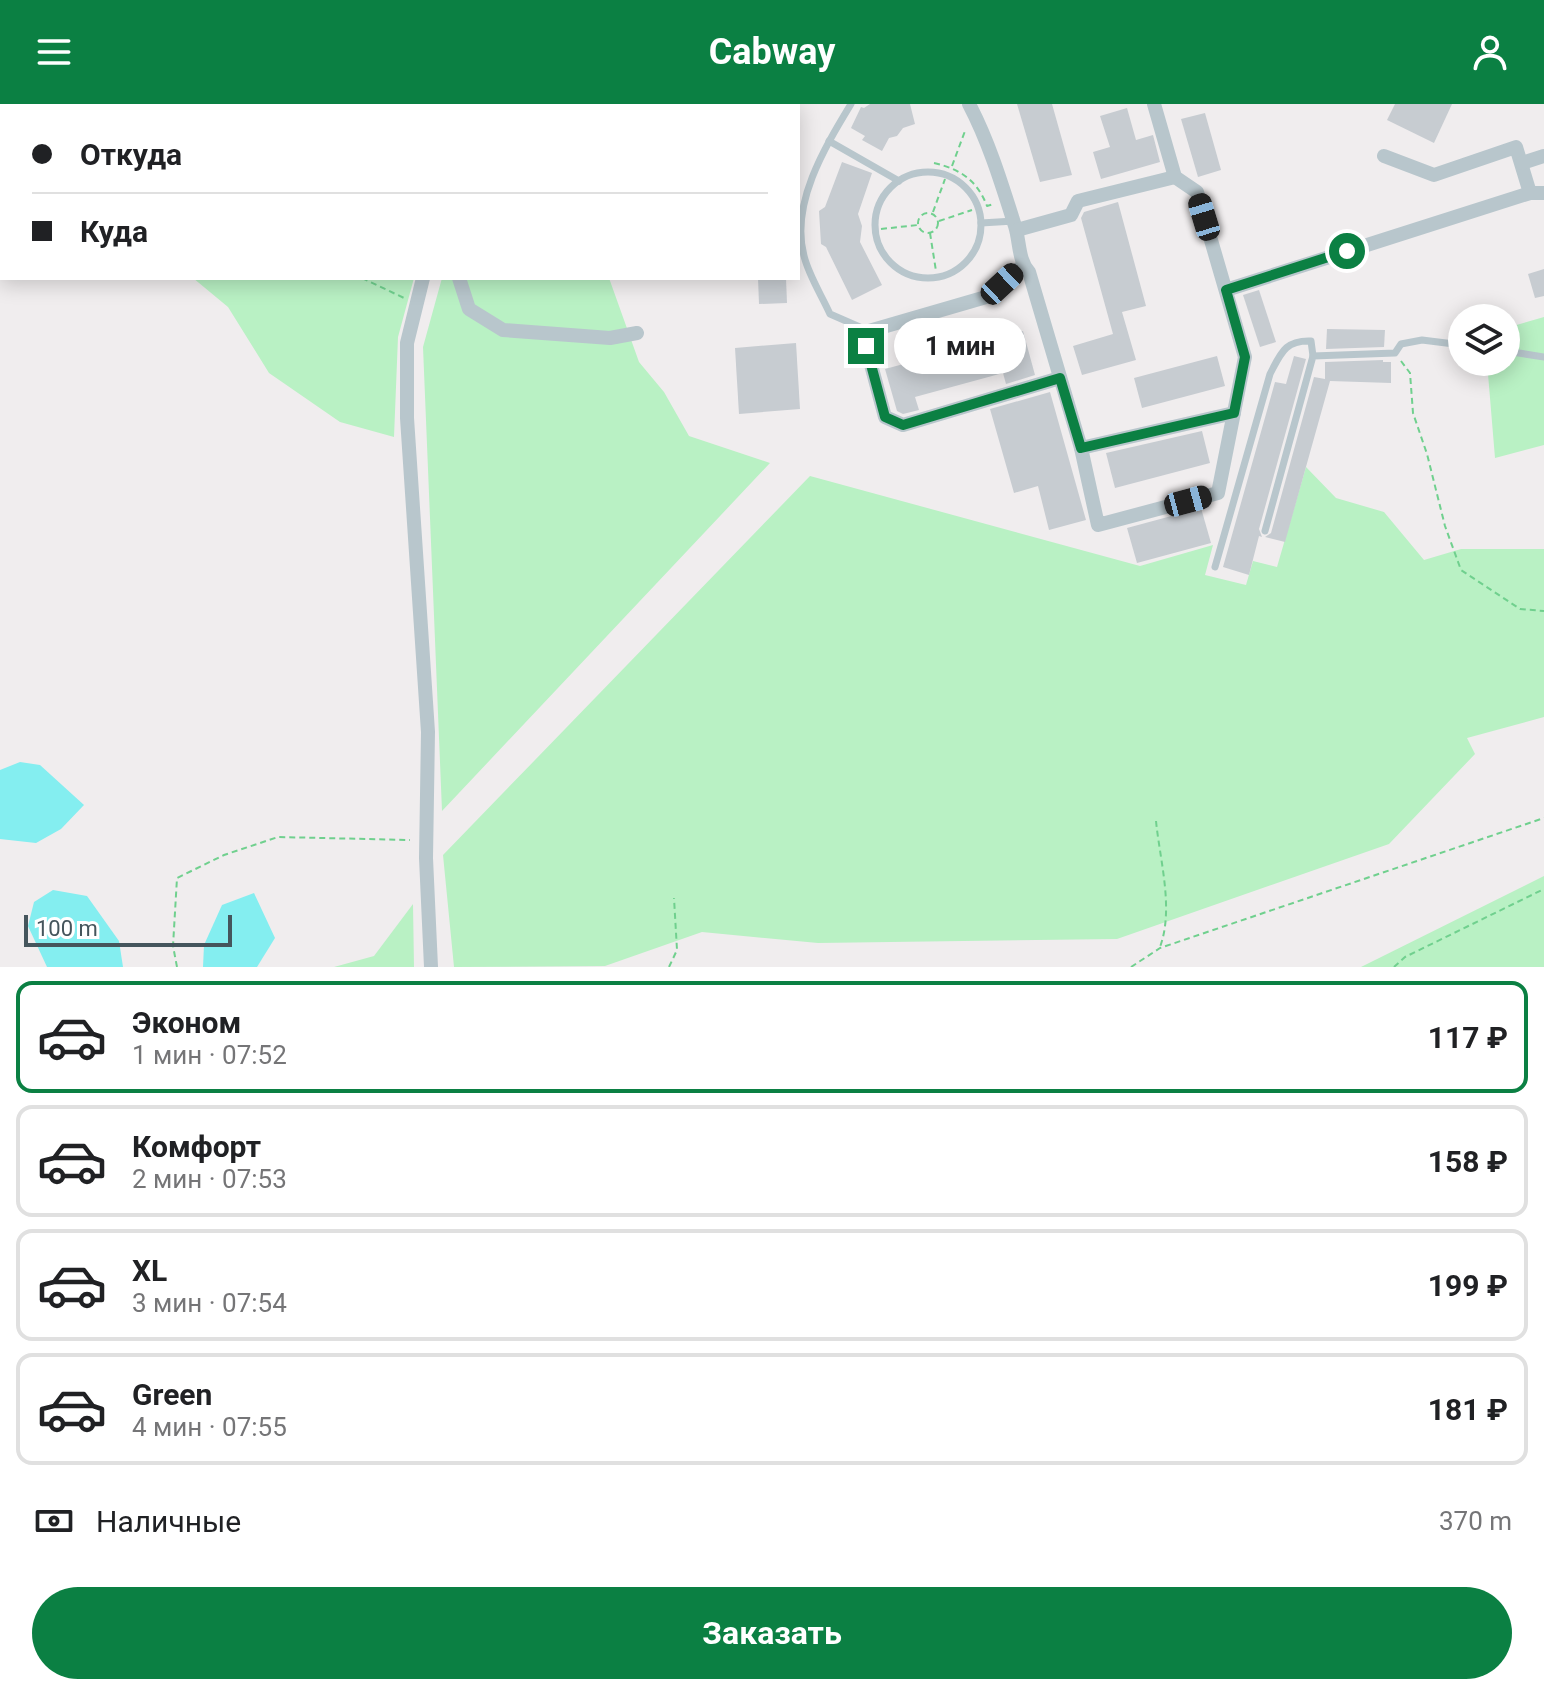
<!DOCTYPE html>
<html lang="ru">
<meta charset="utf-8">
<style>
body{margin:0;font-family:Roboto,sans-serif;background:#f6f6f6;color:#202124;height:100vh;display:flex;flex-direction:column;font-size:30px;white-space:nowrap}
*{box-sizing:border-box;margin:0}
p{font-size:26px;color:#757577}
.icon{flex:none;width:44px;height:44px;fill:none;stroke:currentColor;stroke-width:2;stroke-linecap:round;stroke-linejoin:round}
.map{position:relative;height:863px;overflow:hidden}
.side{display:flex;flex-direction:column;background:#fff;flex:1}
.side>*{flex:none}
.guide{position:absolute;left:0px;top:0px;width:800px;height:176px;box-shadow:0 4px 20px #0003;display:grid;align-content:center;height:176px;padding:0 32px;background:#fff}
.fabs{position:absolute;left:1448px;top:200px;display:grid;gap:16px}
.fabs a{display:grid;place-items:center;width:72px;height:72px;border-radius:50%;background:#fff;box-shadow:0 4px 20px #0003;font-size:40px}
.scale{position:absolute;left:24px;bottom:20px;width:208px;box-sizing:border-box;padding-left:8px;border:4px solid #45555c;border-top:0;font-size:22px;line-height:28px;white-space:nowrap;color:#45555c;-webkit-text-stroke:6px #fff;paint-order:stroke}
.end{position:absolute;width:36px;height:36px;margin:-18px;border:10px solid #0b8043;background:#fff;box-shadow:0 0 0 4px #fff}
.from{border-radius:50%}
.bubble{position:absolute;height:56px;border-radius:28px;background:#fff;box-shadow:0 4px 20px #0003;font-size:26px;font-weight:700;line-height:56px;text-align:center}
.car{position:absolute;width:24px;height:48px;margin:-24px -12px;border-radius:10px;box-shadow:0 0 6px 2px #0007;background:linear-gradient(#222 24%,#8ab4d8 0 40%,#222 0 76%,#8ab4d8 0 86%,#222 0)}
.guide b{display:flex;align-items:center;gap:28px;height:76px;font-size:30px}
.guide b+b{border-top:2px solid #e0e0e0}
.guide i{width:20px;height:20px;background:#202124}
ul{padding:14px 0 0;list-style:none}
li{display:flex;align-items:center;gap:24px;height:112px;margin:0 16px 12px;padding:0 16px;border:4px solid #e0e0e0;border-radius:16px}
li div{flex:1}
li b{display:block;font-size:30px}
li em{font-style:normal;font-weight:700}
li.selected{border-color:#0b8043}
li>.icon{width:72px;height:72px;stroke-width:1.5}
.pay{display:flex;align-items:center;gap:20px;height:88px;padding:0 32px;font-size:30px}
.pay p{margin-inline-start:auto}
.action{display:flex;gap:16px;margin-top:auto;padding:16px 32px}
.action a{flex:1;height:92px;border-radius:48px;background:#0b8043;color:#fff;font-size:32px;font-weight:700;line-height:92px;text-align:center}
header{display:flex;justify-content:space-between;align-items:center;height:104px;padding:0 32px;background:#0b8043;color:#fff;font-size:36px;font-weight:700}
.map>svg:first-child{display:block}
.green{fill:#b9f1c4}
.water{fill:#84eef0}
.building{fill:#c7ccd1}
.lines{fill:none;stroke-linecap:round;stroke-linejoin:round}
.path{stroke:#70d08e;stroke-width:2;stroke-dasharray:6 4;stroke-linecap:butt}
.service{stroke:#b8c6cc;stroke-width:7}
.minor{stroke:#b8c6cc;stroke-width:14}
.route{stroke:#0b8043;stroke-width:10}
</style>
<header><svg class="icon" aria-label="menu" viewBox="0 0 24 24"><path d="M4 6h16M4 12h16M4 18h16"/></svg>Cabway<svg class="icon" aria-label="person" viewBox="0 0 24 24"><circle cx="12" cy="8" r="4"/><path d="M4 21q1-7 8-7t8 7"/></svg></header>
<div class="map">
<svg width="1544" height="863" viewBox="0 0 1544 863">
<rect width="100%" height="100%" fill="#f0edee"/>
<g class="green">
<polygon points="95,0 489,0 99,2"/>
<polygon points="193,174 414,174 398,233 394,333 340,318 269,269 228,203"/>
<polygon points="442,174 609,174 639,258 664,288 689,332 770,359 442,707 423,243"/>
<polygon points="1544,213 1544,341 1495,354 1487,258 1506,258 1506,224"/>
<polygon points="1306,363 1336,394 1384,408 1424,456 1461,445 1544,445 1544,613 1467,634 1475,650 1389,740 1117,835 818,839 702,828 605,862 454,863 443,751 810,372 1140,462 1213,441 1205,471 1246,481 1253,457 1277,463"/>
<polygon points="1544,772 1544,863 1361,863"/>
<polygon points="413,800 414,863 334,863 374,852"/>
</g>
<g class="water">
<polygon points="20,658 40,661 84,701 61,725 36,739 0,735 0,666"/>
<polygon points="53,786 87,792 119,837 123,863 47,863 28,822 34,798"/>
<polygon points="254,789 275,834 257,863 203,863 204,841 222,801"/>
</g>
<g class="building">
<polygon points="870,0 910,0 915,20 903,24 897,32 889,34 882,47 862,36 865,32 851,24 861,3 864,4"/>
<polygon points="1017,0 1052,0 1072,71 1040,78"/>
<polygon points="1395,0 1452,0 1434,39 1387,16"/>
<polygon points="1127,4 1136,36 1153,31 1160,58 1101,75 1093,48 1110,43 1100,12"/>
<polygon points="1205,9 1221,66 1198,73 1181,15"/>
<polygon points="842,58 872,69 858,110 862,122 860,138 882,181 852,196 826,143 821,140 819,107 825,103"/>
<polygon points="1118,98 1146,202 1122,208 1136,256 1082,271 1073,242 1113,230 1081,114 1084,108"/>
<polygon points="1544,165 1544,192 1535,194 1528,170"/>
<polygon points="758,174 786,174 787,199 759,200"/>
<polygon points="1259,186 1276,238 1260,243 1243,191"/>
<polygon points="962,218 968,242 1023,227 1035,271 1006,280 1003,269 915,293 919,306 903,310 897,307 885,265 937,251 930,227"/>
<polygon points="1327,225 1385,226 1384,243 1326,245"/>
<polygon points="796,239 800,305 739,310 735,244"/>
<polygon points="1217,252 1225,282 1142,304 1134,274"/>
<polygon points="1294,252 1306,255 1259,425 1262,433 1259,432 1249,471 1223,463 1275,278 1286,280"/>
<polygon points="1383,256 1383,258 1391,258 1391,279 1330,277 1285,438 1265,433 1271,429 1314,273 1325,275 1325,258"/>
<polygon points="1050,288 1086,416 1049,426 1038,382 1014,389 990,305"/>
<polygon points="1202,327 1210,359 1115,384 1106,349"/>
<polygon points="1201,404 1211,439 1137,459 1127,424"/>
</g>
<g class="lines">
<g class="path">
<polyline points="99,2 99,0"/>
<path d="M934 59C960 65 977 76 987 102L994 100"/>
<polyline points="952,62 965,27"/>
<polyline points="933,108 945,75"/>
<circle cx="928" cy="119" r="10"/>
<polyline points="939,117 972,106"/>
<polyline points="881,125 918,121"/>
<polyline points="930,129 936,167"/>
<polyline points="362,174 404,194"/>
<polyline points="1401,257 1410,269 1413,309 1427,350 1445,422 1461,466 1520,505 1544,507"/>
<path d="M1156 717C1160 757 1174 805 1160 843"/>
<polyline points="177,863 173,842 177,774 224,751 278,733 410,736"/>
<polyline points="669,863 677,846 674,794"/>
<polyline points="1131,863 1160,844 1544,714"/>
<polyline points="1394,863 1405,853 1544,785"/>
</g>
<g class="service">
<path d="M851 0C825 43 790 100 804 152 809 172 822 192 830 210L869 227"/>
<polyline points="829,37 899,77"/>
<circle cx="928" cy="121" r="53"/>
<polyline points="981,119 1014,117"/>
<polyline points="1506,247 1544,253"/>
<polyline points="1265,427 1313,252 1395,249 1401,240 1422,236 1462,241"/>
<path d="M1215 463 1270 270C1281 249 1285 236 1311 237L1313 252"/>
</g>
<g class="minor">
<path d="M969 0C989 38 1002 81 1015 122 1020 138 1018 156 1029 168L1081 344 1098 421 1218 389 1245 253 1197 88 1175 73 1154 0"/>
<polyline points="500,2 500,0"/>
<polyline points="1384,52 1434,71 1516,43 1530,89"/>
<polyline points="1522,59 1544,52"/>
<polyline points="1017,126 1071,111 1078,97 1175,73"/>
<polyline points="1023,161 993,191 869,227 866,242 885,313 903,321 1060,274"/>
<polyline points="423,174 407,239 407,314 428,628 426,754 431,863"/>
<polyline points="459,174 469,205 503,226 610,234 637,229"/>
<polyline points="1226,186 1530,89 1544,89"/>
<polyline points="1081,344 1234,309"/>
</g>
</g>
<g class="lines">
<polyline class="route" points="866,242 885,313 903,321 1060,274 1081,344 1234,309 1245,253 1226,186 1347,147"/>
</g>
</svg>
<div class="fabs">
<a><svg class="icon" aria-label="layers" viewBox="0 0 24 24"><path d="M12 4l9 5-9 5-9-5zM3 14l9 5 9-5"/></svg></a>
</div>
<div class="scale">100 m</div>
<i class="end from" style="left:1347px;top:147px"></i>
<i class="end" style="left:866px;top:242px"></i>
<div class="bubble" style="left:894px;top:214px;width:132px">1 мин</div>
<i class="car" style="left:1204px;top:113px;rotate:343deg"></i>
<i class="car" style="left:1002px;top:180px;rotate:47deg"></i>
<i class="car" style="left:1188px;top:397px;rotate:75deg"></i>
<div class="guide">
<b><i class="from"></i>Откуда</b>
<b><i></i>Куда</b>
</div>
</div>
<section class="side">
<ul>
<li class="selected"><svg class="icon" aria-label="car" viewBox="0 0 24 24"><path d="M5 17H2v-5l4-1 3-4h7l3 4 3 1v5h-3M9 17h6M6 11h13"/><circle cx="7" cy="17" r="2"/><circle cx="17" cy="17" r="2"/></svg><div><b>Эконом</b><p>1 мин · 07:52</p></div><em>117 ₽</em></li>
<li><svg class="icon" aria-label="car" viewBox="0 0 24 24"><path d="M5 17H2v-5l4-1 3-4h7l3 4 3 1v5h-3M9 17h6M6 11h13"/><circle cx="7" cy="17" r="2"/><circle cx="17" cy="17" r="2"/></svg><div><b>Комфорт</b><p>2 мин · 07:53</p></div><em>158 ₽</em></li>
<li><svg class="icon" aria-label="car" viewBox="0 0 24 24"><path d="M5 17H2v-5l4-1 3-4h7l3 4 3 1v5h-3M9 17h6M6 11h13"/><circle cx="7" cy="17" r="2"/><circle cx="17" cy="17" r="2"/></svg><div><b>XL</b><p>3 мин · 07:54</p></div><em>199 ₽</em></li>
<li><svg class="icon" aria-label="car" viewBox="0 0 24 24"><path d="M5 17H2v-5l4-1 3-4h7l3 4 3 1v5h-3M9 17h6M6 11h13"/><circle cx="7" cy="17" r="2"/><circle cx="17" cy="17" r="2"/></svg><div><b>Green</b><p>4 мин · 07:55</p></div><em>181 ₽</em></li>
</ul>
<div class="pay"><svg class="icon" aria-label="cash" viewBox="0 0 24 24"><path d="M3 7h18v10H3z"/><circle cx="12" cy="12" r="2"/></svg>Наличные<p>370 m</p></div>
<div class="action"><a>Заказать</a></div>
</section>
